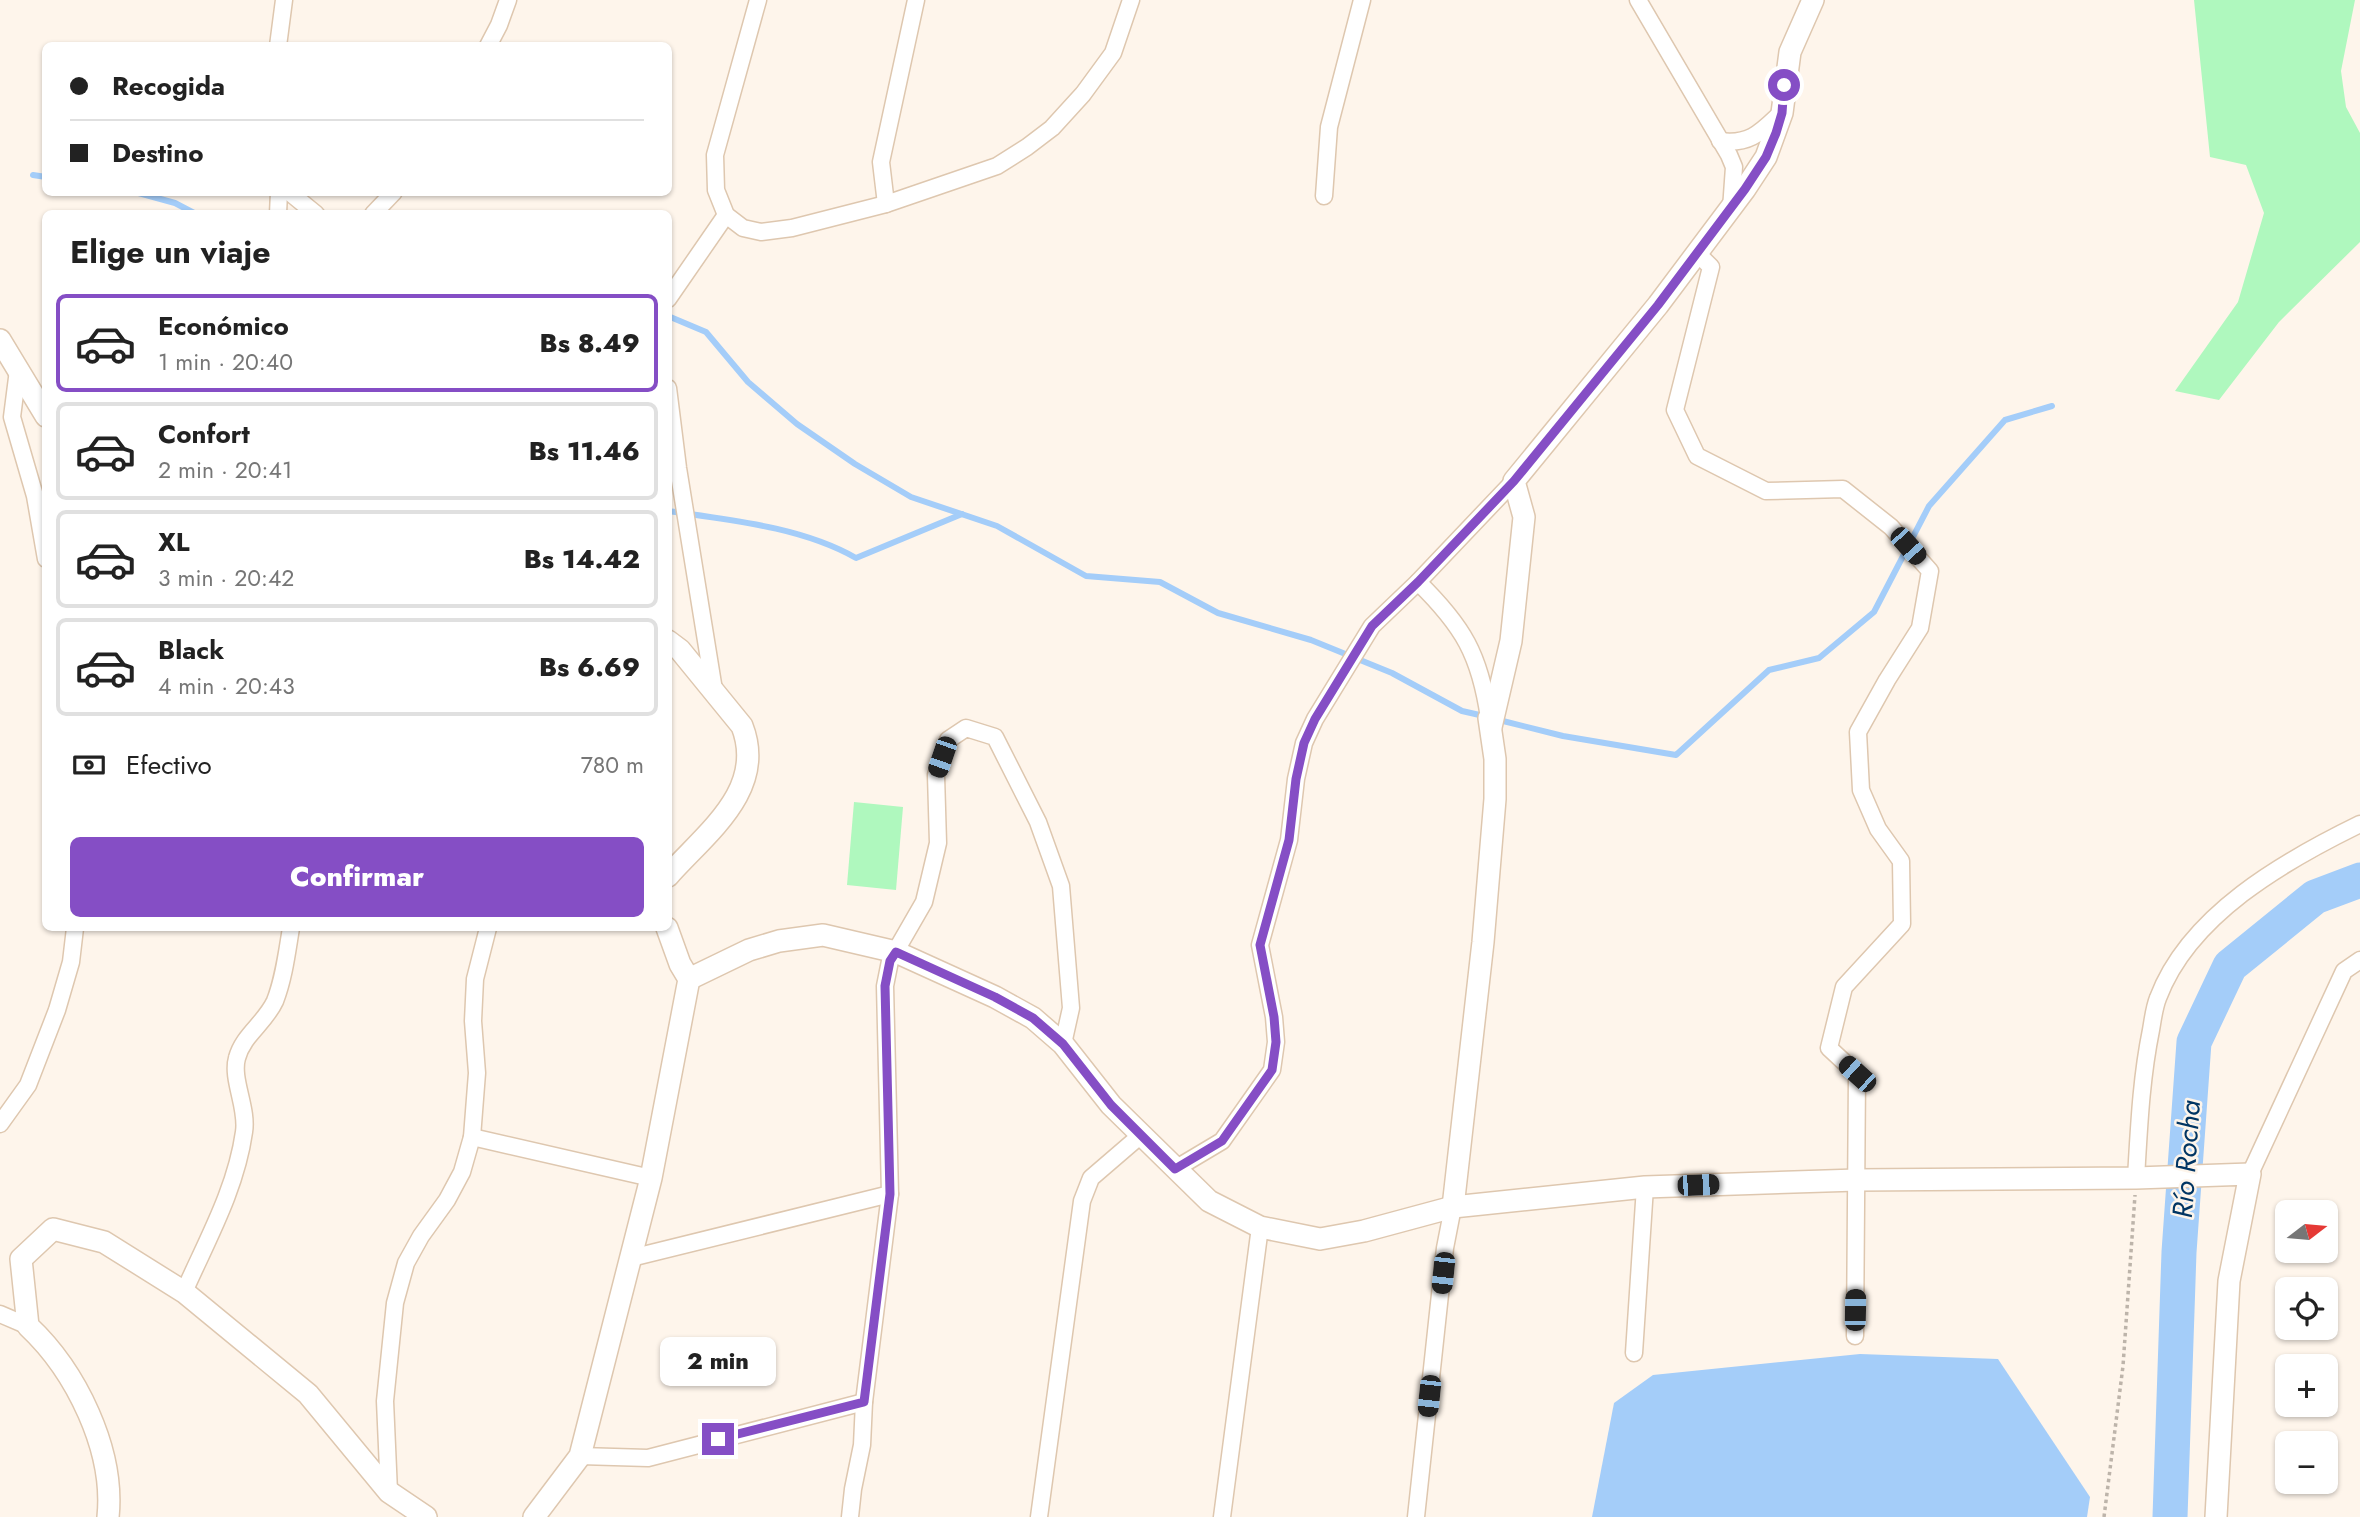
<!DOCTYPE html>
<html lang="es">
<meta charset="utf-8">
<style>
body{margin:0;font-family:Jost,sans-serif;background:#f2f2f2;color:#222;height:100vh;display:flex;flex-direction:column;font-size:26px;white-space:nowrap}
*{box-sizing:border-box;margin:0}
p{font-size:23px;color:#767676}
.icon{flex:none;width:38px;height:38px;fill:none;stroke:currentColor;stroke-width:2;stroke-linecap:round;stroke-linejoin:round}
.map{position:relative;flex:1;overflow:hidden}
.panel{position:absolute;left:42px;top:210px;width:630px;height:721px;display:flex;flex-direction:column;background:#fff;border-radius:10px;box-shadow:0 2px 5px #0004}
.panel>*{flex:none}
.hud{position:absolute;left:42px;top:42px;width:630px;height:154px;border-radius:10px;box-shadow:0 2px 5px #0004;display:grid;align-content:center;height:154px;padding:0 28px;background:#fff}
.needle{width:46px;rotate:74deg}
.controls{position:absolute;left:2275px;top:1200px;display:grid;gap:14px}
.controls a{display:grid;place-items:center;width:63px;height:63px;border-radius:10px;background:#fff;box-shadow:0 2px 5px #0004;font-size:35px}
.end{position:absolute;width:32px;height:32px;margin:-16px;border:9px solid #854ec5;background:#fff;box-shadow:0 0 0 4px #fff}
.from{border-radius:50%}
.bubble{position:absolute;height:49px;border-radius:10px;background:#fff;box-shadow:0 2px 5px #0004;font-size:23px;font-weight:800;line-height:49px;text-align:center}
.car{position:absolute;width:21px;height:42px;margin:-21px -10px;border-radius:9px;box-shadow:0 0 5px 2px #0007;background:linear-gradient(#222 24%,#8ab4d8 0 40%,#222 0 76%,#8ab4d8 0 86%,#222 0)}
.hud b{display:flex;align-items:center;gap:24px;height:66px;font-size:26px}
.hud b+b{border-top:2px solid #e0e0e0}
.hud i{width:18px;height:18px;background:#222}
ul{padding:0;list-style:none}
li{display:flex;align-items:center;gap:21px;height:98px;margin:0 14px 10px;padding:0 14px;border:4px solid #e0e0e0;border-radius:10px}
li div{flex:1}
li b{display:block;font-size:26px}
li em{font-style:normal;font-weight:800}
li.current{border-color:#854ec5}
li>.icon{width:63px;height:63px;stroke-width:1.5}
h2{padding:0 28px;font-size:32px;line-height:84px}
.pay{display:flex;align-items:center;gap:18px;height:77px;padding:0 28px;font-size:26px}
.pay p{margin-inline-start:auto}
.button{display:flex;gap:14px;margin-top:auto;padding:14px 28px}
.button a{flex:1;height:80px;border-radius:10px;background:#854ec5;color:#fff;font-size:28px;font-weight:800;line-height:80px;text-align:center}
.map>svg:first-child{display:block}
.green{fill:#aff8be}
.water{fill:#a4cdf9}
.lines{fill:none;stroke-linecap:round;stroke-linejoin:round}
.stream{stroke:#a4cdf9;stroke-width:6}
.river{stroke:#a4cdf9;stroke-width:35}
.minor-casing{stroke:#dec7af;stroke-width:19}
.tertiary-casing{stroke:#dec7af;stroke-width:24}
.path{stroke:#bdb4aa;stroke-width:3.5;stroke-dasharray:3.5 3.5;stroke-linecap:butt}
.minor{stroke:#fff;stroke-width:16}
.tertiary{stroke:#fff;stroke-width:21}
.route{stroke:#854ec5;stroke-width:9}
.labels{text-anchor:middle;stroke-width:5;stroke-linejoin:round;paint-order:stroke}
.water-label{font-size:28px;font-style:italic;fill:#013563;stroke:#fef5eb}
</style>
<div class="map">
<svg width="2360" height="1517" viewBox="0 0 2360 1517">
<rect width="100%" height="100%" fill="#fef5eb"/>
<g class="green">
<polygon points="2194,0 2355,0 2341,71 2346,107 2360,133 2360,242 2279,322 2219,400 2175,391 2238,302 2264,213 2246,165 2210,157"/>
<polygon points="854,802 903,807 896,890 847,885"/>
</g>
<polygon class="water" points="1860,1354 1998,1359 2090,1497 2087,1517 1592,1517 1614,1403 1653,1375"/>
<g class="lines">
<g class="stream">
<polyline points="33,175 46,177"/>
<polyline points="135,192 175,203 196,214"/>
<polyline points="668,316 706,332 748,382 797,424 855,464 911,497 997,526 1086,576 1160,582 1218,613 1311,640 1392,673 1462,711 1484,716"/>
<path d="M668 511C730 520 802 527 856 558L962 514"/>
<polyline points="1495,719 1563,736 1676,755 1769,670 1819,658 1874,612 1929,506 2005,420 2052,406"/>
</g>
<polyline class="river" points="2170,1517 2179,1252 2194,1042 2230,966 2315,897 2360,880"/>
<g class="minor-casing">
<g id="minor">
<polyline points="758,0 715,155 716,190 726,215 743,228 761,232 792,228 886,204 997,166 1027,147 1052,128 1083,94 1113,53 1131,0"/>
<polyline points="1638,0 1729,155 1734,167 1731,209"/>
<polyline points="278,46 284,0"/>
<polyline points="488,46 499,25 508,0"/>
<path d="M1720 141C1750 145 1761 132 1781 113"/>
<polyline points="289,192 316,214"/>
<polyline points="1324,196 1329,127 1362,0"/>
<polyline points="886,204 881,162 916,0"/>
<polyline points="278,214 279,192"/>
<polyline points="373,214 394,192"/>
<polyline points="1697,253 1711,267 1675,410 1697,456 1766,491 1843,489 1891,527 1930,571 1920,628 1887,680 1858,732 1861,790 1878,829 1901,861 1902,924 1844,987 1829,1048 1857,1074 1855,1336"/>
<polyline points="668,299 726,215"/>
<polyline points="18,370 12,417 35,496 46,559"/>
<polyline points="668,388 678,468 714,690"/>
<path d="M1418 582C1463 626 1480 655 1489 718"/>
<polyline points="0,1124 28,1085 57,1010 71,962 75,928"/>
<polyline points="472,1137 651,1178"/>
<polyline points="1175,1169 1222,1141 1272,1070 1276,1042 1274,1017 1260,945 1289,840 1296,779 1304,743 1315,719 1372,626 1418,582 1514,481"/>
<polyline points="2250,1174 2344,971 2360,960"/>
<path d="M2136 1178C2139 1128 2141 1079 2151 1030 2153 1019 2154 1008 2158 998 2189 915 2284 861 2360 824"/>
<polyline points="631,1258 890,1194"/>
<path d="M184 1292C207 1240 236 1189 244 1132 248 1108 231 1079 237 1058 243 1035 265 1023 275 1001 284 978 287 952 291 928"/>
<polyline points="0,1314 28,1326"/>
<polyline points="1634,1353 1645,1187"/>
<polyline points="580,1456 648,1458 864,1402"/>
<polyline points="389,1492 385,1401 395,1303 406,1263 421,1236 447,1200 462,1172 472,1137 477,1073 473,1021 475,979 488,928"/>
<polyline points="850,1517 853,1489 862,1445 864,1402 890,1194 885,986 890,961 924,902 938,843 936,775 948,740 966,728 995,737 1038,822 1061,886 1071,1008 1063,1044"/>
<polyline points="1039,1517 1082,1201 1091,1178 1141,1135"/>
<polyline points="1222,1517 1260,1227"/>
<polyline points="1416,1517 1445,1248 1453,1207"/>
</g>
</g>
<g class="tertiary-casing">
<g id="tertiary">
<polyline points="0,340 46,416"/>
<path d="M668 641 680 650 742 726C767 790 706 833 668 876"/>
<polyline points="1491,727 1511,641 1524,517 1514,481 1658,305 1745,189 1766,157 1782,113 1790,52 1813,0"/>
<polyline points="689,979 749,950 779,941 823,935 896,952 995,997 1033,1018 1063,1044 1111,1105 1209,1201 1260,1227 1320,1239 1364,1231 1453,1207 1645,1187 1857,1180 2136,1178 2250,1174 2229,1281 2216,1517"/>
<polyline points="1453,1207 1483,942 1495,799 1495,759 1489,718"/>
<path d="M108 1517C115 1450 76 1371 28 1326L21 1259 53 1229 104 1242 184 1292 308 1394 389 1492 426 1517"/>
<polyline points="534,1517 580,1456 651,1178 689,979 680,964 667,928"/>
</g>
</g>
<polyline class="path" points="2104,1517 2123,1366 2135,1195"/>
<use href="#minor" class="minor"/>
<use href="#tertiary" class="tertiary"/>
</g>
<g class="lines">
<polyline class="route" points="718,1439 864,1402 890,1194 885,986 890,961 896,952 995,997 1033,1018 1063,1044 1111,1105 1175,1169 1222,1141 1272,1070 1276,1042 1274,1017 1260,945 1289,840 1296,779 1304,743 1315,719 1372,626 1418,582 1514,481 1658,305 1745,189 1766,157 1776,133 1782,113 1784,85"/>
</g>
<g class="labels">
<g class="water-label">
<text transform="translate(2186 1159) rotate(-86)" y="10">Río Rocha</text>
</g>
</g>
</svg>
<div class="controls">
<a><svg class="needle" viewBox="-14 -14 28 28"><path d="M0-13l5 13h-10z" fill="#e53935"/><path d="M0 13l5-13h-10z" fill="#767676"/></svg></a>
<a><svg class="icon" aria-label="locate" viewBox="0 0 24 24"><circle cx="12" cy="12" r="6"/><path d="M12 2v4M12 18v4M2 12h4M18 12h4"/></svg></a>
<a>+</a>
<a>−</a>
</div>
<i class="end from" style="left:1784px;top:85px"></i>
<i class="end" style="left:718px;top:1439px"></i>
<div class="bubble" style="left:660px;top:1337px;width:116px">2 min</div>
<i class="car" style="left:1908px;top:546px;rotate:138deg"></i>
<i class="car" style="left:942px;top:757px;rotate:199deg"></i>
<i class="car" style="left:1857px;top:1074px;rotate:312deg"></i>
<i class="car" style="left:1698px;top:1185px;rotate:88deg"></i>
<i class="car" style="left:1443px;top:1273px;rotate:186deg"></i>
<i class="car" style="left:1855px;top:1310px;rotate:1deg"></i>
<i class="car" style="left:1429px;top:1396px;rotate:186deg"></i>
<div class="hud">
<b><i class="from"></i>Recogida</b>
<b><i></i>Destino</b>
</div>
<section class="panel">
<h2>Elige un viaje</h2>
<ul>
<li class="current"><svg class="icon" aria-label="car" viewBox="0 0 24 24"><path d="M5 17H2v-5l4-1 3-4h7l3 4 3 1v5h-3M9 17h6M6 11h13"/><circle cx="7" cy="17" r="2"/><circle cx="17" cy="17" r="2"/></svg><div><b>Económico</b><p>1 min · 20:40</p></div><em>Bs 8.49</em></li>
<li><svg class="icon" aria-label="car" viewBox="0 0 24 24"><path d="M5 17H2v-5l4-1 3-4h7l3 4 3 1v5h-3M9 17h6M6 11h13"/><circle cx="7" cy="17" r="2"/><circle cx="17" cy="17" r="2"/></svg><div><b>Confort</b><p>2 min · 20:41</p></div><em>Bs 11.46</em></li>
<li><svg class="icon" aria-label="car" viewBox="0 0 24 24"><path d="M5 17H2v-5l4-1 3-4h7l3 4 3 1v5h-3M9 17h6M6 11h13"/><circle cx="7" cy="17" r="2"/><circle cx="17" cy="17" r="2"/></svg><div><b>XL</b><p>3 min · 20:42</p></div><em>Bs 14.42</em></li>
<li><svg class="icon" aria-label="car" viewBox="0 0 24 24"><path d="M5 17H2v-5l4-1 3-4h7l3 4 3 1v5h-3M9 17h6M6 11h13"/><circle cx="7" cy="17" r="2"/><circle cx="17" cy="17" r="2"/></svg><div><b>Black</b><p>4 min · 20:43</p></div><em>Bs 6.69</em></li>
</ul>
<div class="pay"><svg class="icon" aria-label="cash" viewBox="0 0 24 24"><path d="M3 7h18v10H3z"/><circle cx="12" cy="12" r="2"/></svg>Efectivo<p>780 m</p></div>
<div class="button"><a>Confirmar</a></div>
</section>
</div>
